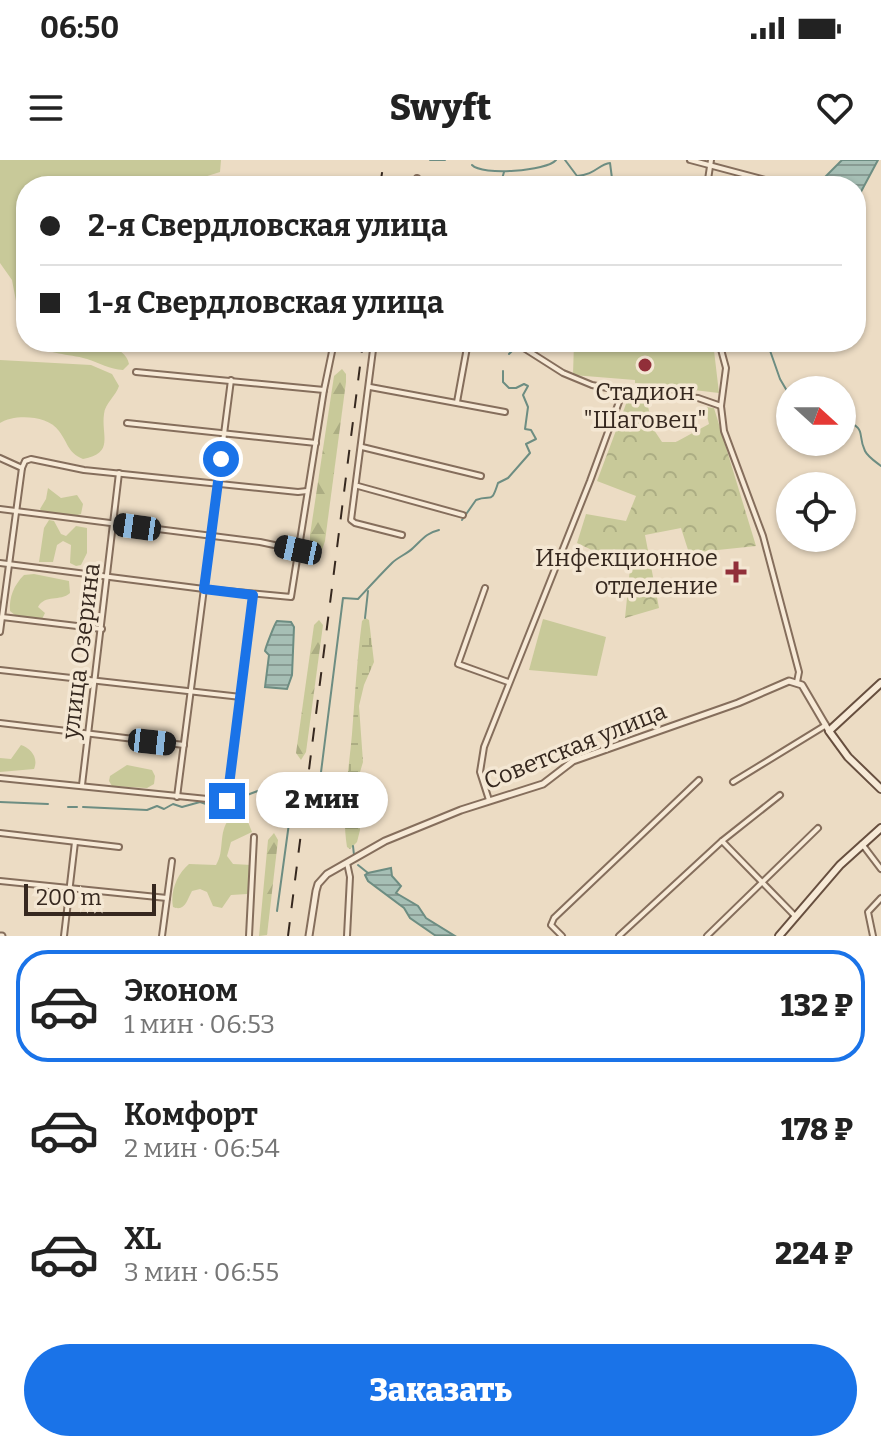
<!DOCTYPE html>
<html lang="ru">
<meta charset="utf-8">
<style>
body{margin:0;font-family:Bitter,serif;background:#f6f6f6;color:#222;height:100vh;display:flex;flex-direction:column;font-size:30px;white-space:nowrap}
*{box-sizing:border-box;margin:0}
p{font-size:26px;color:#767676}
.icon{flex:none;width:44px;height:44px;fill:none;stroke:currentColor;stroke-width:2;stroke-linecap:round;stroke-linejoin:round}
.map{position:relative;height:776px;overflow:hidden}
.details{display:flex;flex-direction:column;background:#fff;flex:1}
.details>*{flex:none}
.hud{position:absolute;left:16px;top:16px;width:850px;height:176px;border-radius:32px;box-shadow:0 2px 6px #0004;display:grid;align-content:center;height:176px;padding:0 24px;background:#fff}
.needle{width:52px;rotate:111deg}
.controls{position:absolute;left:776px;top:216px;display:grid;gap:16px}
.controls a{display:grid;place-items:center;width:80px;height:80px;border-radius:50%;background:#fff;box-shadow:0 2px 6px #0004;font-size:40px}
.scale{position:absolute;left:24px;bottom:20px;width:132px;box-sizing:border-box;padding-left:8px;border:4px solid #36281f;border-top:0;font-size:22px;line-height:28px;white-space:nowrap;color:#36281f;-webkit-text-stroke:6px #f4e7d3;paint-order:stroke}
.end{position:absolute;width:36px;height:36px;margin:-18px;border:10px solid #1a73e8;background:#fff;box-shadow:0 0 0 4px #fff}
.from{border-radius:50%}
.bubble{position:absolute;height:56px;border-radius:28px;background:#fff;box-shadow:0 2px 6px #0004;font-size:26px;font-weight:800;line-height:56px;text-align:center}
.car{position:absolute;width:24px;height:48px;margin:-24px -12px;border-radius:10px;box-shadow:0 0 6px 2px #0007;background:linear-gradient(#222 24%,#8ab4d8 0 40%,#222 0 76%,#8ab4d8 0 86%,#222 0)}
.hud b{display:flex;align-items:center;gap:28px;height:76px;font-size:30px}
.hud b+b{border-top:2px solid #e0e0e0}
.hud i{width:20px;height:20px;background:#222}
ul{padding:14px 0 0;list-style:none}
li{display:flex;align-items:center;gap:24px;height:112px;margin:0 16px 12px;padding:0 8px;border:4px solid transparent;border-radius:32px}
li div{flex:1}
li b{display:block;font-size:30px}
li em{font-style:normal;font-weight:800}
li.current{border-color:#1a73e8}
li>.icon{width:72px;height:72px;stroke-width:1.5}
.primary-button{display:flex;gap:16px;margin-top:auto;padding:16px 24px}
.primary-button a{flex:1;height:92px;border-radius:48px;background:#1a73e8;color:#fff;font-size:32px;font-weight:800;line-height:92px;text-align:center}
.status{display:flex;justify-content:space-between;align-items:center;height:56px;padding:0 40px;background:#fff;direction:ltr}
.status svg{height:22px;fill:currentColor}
header{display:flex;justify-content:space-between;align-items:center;height:104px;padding:0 24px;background:#fff;font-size:36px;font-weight:800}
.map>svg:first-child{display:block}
.green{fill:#c8c999}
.forest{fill:url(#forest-firs)}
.wetland{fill:url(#wetland-marsh)}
.park{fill:url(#park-crowns)}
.water{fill:url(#water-rules);stroke:#6d8d82;stroke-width:2}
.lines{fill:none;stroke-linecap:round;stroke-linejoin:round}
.stream{stroke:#6d8d82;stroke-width:2}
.minor-casing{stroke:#856e5c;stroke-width:8}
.tertiary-casing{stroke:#856e5c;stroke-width:9}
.secondary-casing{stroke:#674f3f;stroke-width:10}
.minor{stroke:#f7ead7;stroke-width:4}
.tertiary{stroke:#f7ead7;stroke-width:5}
.secondary{stroke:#f7ead7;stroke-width:6}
.rail{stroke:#36281f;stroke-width:2;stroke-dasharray:14 14;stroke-linecap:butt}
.route{stroke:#1a73e8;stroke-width:10}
.poi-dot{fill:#912f39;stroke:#f4e7d3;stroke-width:3}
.labels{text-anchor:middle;stroke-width:7;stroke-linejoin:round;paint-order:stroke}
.poi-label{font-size:24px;fill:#36281f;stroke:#f4e7d3}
.street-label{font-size:24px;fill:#36281f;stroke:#f4e7d3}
</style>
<div class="status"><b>06:50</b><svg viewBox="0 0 49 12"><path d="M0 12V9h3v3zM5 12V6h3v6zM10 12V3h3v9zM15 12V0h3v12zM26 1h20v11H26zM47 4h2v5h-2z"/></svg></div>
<header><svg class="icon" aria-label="menu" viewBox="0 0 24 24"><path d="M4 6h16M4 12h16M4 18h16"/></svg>Swyft<svg class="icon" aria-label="heart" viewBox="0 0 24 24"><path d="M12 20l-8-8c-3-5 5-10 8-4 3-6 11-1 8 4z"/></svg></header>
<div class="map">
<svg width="881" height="776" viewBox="0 0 881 776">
<defs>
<pattern id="forest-firs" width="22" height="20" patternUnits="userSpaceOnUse" patternTransform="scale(2)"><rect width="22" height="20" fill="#c8c999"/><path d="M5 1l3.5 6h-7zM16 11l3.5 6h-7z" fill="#acad83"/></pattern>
<pattern id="wetland-marsh" width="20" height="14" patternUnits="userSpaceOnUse" patternTransform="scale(2)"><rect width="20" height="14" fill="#c8c999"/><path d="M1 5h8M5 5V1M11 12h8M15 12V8" fill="none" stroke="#acad83"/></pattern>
<pattern id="park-crowns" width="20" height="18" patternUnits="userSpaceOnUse" patternTransform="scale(2)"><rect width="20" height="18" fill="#c8c999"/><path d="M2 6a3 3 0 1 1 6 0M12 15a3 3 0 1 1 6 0" fill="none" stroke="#acad83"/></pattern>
<pattern id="water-rules" width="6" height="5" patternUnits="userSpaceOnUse" patternTransform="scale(2)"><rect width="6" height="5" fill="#a6bfb5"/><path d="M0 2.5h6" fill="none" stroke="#889b93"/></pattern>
</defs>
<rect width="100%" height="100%" fill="#ecdcc4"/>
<g class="green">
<polygon points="0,0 221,0 220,12 201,18 195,26 26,26 26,176 21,167 12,120 0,103"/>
<path d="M33 182C57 182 124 175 129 204L123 210C110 209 99 203 87 199 67 193 50 196 33 182Z"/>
<polygon points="574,182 713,182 719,233 635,223 635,220 573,215"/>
<path d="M0 200 91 205 112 214 119 226C116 236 105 243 104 254 101 276 115 293 83 299 68 293 68 283 59 271 48 255 14 254 0 263Z"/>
<polygon points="48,328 61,338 77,335 83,344 81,354 74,356 42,352 40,349 46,339"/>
<polygon points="49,360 54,361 61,374 66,376 76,366 87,368 87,393 81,405 76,406 70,403 71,385 63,381 57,385 53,402 39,402 44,368"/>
<path d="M34 414 69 421 70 433C60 442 45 434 38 447L45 453 42 459 15 455 10 451C9 437 14 425 24 415Z"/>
<polygon points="543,459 606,477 597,516 529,510"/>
<path d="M21 585C30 588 39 597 34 609L0 612V598L11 599Z"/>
<polygon points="127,605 152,610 155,616 154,624 147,628 112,626 109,621 110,616"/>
<path d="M237 658 248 662 252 672 231 682 227 696 233 704 251 705C257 715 256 727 247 734L231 735 222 748 213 746 207 732 200 729 192 731C187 740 185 752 173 747 170 732 177 714 189 704L216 705C225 691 218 673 229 659Z"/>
</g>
<g class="forest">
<polygon points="342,209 346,214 346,222 325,381 322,390 315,392 310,388 310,375 334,216"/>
<polygon points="319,460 323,465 306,592 301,600 296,593 314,465"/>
<polygon points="274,673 278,680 267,775 259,776 268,680"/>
</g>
<path class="wetland" d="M365 458 369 460 374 502 364 525 359 546 363 602 358 619 360 670 357 682 350 689 347 687C341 650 349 610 352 574 355 536 357 499 362 461Z"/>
<polygon class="park" points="629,236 646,239 654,270 662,282 676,282 709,264 705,247 714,248 756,386 689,393 681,368 645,375 659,448 625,458 630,408 577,383 586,354 626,361 636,336 597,321"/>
<g class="water">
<polygon points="842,0 878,0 856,41 856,26 818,24"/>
<path d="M277 461 291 462 294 467 292 515 287 529 265 527 269 495 265 491C266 486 275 463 277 461Z"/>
<polygon points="391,708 392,716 401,726 396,733 418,746 426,758 455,776 436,776 410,758 404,748 368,721 365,715 368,713"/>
</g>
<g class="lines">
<g class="stream">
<polyline points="430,0 445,0"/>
<path d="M565 0 577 16C595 15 599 4 610 3L613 26"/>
<path d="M472 5C482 16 547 11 556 0"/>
<polyline points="500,26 504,12"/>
<polyline points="813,26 820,24"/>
<polyline points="767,182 780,219 790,236"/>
<polyline points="509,194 516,187"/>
<path d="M842 259C869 270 856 272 865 291 868 297 876 302 881 306"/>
<path d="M462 360 476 340C492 334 491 345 498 323L508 318 530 293 526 284 536 279 531 270 525 269 528 247 523 235 528 226 524 224 516 228H509L503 222V211"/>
<polyline points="365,458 368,431"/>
<path d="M308 631 317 633 319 628 343 438 358 439C370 426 379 416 392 403 398 397 407 394 413 388 422 380 426 373 439 370"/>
<polyline points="0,642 48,644"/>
<polyline points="68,647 77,647"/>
<polyline points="83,647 147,650 157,646 164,649 173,644 182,647 200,642 212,646 229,645 247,635 271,626 290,631 303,631"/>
<polyline points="353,686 354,695"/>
<polyline points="358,705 368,713"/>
<polyline points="277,751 293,634"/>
</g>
<g class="minor-casing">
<g id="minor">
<polyline points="690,0 788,26"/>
<polyline points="222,24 231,26"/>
<polyline points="416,26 417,18"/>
<polyline points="707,26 711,0"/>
<polyline points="793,26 799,25"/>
<polyline points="374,182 351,360 355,363 402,375"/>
<polyline points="494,182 519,185 563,213 592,225 623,231 698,238 721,246"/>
<polyline points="719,182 726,208 721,246 724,271 763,376 799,512 797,522"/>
<polyline points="136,212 324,230"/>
<polyline points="370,227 505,252"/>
<polyline points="457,242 468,182"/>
<polyline points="127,263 316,283"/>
<polyline points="362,287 481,316"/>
<polyline points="0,298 22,308 25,301 31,299 84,310 298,332 307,331"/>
<polyline points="358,326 463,355"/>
<polyline points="0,349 260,382 298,390"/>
<polyline points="0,403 204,429 291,437 324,230 334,182"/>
<polyline points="485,428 458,504 508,522"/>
<polyline points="2,457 102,469"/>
<polyline points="0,472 22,308"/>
<polyline points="0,510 241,537"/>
<polyline points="0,563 184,585"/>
<polyline points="0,618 227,641 253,435"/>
<polyline points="733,622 826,565"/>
<polyline points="82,625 119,313"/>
<polyline points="177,637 231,220"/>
<polyline points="489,640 480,612 484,587 590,321 623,231"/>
<polyline points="0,673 119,687"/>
<polyline points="722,681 795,756"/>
<polyline points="862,684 881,709"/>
<polyline points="0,721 167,738"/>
<polyline points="64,776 75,682"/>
<polyline points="162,776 172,701"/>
<polyline points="249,776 254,677"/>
<polyline points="347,776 350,717 347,703"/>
<polyline points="562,776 551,765 554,758 699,620"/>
<polyline points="619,776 722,681 780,635"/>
<polyline points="707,776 818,668"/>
<polyline points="873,776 868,752 881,738"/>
</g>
</g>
<g class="tertiary-casing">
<g id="tertiary">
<polyline points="0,776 2,776"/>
<polyline points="309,776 316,731 318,724 327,714 385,681 461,650 543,624 573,601 738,543 789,521 802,525 829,571"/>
</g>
</g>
<g class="secondary-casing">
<g id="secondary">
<polyline points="881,523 829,571 848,597 881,629"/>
<polyline points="779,776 840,705 881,668"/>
</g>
</g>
<use href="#minor" class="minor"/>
<use href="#tertiary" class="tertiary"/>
<use href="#secondary" class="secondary"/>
<g class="rail">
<polyline points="380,26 384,0"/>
<polyline points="288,776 363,182"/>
</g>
</g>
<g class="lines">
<polyline class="route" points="221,299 204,429 253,435 227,641"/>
</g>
<g class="poi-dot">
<circle cx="645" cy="205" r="8"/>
<path d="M732 400h8v8h8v8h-8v8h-8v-8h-8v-8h8z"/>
</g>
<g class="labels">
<g class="poi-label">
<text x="645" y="240">Стадион<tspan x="645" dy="28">"Шаговец"</tspan></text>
<text x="718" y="406" text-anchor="end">Инфекционное<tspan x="718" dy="28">отделение</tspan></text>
</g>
<g class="street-label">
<text transform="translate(81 491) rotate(-83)" y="8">улица Озерина</text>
<text transform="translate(575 586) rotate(-22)" y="8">Советская улица</text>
</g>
</g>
</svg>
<div class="controls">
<a><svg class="needle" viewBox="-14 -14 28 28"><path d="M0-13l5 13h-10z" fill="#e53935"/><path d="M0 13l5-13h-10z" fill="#767676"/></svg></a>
<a><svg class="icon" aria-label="locate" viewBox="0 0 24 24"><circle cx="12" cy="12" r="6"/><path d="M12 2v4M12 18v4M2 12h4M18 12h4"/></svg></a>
</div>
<div class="scale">200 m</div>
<i class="end from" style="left:221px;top:299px"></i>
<i class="end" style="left:227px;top:641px"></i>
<div class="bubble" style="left:256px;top:612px;width:132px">2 мин</div>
<i class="car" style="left:137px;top:367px;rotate:278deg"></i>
<i class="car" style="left:298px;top:390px;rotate:282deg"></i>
<i class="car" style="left:152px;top:582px;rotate:96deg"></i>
<div class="hud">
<b><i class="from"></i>2-я Свердловская улица</b>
<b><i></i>1-я Свердловская улица</b>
</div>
</div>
<section class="details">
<ul>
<li class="current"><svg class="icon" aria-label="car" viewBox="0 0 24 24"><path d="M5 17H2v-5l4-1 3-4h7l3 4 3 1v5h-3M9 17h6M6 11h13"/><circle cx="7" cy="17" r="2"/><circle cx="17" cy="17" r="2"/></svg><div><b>Эконом</b><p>1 мин · 06:53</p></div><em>132 ₽</em></li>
<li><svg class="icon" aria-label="car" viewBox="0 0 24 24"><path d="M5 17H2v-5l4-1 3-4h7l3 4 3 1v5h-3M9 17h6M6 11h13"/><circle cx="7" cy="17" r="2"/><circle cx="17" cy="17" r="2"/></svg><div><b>Комфорт</b><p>2 мин · 06:54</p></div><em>178 ₽</em></li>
<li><svg class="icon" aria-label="car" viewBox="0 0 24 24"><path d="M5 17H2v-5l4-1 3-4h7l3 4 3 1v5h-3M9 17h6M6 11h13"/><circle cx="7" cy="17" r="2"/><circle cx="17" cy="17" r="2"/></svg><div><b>XL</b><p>3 мин · 06:55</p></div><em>224 ₽</em></li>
</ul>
<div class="primary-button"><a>Заказать</a></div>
</section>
